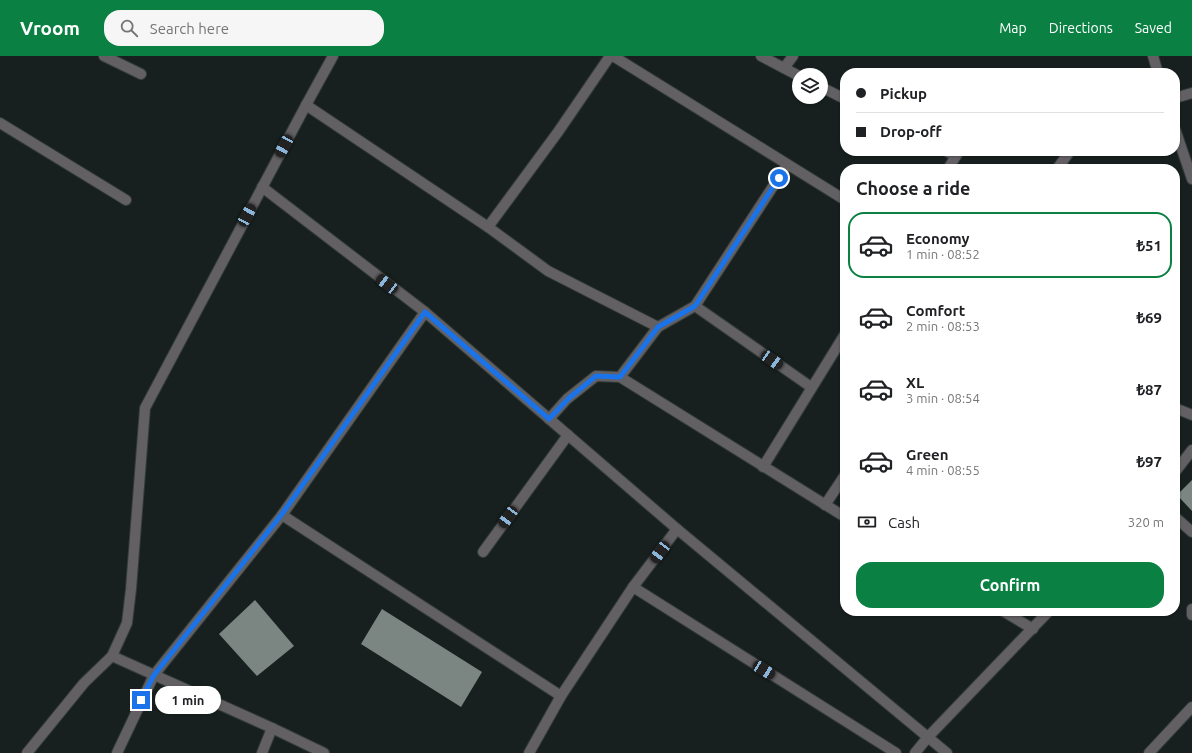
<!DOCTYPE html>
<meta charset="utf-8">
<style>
body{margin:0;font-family:Ubuntu,sans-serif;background:#f6f6f6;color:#202124;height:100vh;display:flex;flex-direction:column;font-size:15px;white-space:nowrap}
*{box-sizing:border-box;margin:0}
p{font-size:13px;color:#757577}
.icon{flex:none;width:22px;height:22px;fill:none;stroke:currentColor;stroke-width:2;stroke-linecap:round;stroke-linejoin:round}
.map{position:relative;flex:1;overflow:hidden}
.drawer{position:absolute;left:840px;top:108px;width:340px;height:452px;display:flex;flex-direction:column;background:#fff;border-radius:16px;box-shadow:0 1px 3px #0004}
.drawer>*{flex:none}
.banner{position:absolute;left:840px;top:12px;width:340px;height:88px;border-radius:16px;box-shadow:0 1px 3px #0004;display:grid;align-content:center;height:88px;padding:0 16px;background:#fff}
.tools{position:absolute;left:792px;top:12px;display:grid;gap:8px}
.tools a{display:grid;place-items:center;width:36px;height:36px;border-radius:50%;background:#fff;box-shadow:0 1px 3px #0004;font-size:20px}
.end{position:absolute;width:18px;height:18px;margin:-9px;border:5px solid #1a73e8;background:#fff;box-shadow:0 0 0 2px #fff}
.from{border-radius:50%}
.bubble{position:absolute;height:28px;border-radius:14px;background:#fff;box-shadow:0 1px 3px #0004;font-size:13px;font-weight:600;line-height:28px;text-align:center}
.car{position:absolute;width:12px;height:24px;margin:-12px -6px;border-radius:5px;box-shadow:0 0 3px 1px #0007;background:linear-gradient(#222 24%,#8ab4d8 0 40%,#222 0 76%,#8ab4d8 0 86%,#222 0)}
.banner b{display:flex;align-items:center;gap:14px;height:38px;font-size:15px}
.banner b+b{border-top:1px solid #e0e0e0}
.banner i{width:10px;height:10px;background:#202124}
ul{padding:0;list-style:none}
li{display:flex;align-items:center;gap:12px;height:66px;margin:0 8px 6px;padding:0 8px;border:2px solid transparent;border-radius:16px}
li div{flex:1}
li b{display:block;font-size:15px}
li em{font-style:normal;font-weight:600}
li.selected{border-color:#0b8043}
li>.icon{width:36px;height:36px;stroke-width:1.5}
h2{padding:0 16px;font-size:18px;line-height:48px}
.pay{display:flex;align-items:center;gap:10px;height:44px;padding:0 16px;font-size:15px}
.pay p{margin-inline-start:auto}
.primary-button{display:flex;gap:8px;margin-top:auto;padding:8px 16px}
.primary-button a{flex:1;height:46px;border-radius:16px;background:#0b8043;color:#fff;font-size:16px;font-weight:600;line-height:46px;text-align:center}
header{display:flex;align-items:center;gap:24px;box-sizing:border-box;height:56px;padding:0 20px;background:#0b8043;color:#fff}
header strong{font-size:19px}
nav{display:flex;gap:22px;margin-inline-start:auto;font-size:14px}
.search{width:280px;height:36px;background:#f6f6f6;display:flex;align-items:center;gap:10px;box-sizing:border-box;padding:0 14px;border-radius:16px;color:#757577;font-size:15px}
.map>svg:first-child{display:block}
.building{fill:#7b8683}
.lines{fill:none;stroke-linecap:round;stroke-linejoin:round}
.service-casing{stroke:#333c3a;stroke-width:12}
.minor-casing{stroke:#333c3a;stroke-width:12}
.service{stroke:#626063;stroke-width:10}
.minor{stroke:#626063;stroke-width:10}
.route{stroke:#1a73e8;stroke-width:5}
</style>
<header>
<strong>Vroom</strong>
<div class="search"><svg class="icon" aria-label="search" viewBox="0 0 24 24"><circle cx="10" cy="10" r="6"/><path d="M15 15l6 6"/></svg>Search here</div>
<nav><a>Map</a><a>Directions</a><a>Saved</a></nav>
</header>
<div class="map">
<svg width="1192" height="697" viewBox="0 0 1192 697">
<rect width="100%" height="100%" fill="#17201e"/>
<g class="building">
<polygon points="1192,424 1192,455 1177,439"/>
<polygon points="255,544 294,590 257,620 219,578"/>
<polygon points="382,553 482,616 461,651 361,588"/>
</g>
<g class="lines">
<g class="service-casing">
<g id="service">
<polyline points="104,0 141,18"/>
<polyline points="0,67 126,144"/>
<polyline points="695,250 811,331"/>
<polyline points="1175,461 1192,476"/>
<polyline points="483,496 568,379"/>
</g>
</g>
<g class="minor-casing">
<g id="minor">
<polyline points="613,0 845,144"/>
<polyline points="761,0 799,20"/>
<polyline points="1153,0 1158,17"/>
<polyline points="784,12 793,0"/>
<polyline points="821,31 845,43"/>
<polyline points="1175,42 1192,37"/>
<polyline points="306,49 488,171 548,215 658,271 620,321"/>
<polyline points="1175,73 1192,123"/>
<polyline points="946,95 956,100"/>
<polyline points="948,113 959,95"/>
<polyline points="1057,113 1070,95"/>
<polyline points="262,131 425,256 677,473 947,697"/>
<polyline points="488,171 558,76 610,0"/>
<polyline points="658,271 695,250 787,109"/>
<polyline points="1175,352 1192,359"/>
<polyline points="549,363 567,343 596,320 620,321 845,461"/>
<polyline points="763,411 845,278"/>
<polyline points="1175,416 1192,394"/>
<polyline points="825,449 845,419"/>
<polyline points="282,459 561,640"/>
<polyline points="633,531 896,697"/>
<polyline points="1192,553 1192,559"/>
<polyline points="1003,555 1033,573"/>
<polyline points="112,600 272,672 324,697"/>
<polyline points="27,697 84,627 112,600 127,567 131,533 145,352 306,49 333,0"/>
<polyline points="117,697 154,619 282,459 425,256"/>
<polyline points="262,697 272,672"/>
<polyline points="529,697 561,640 633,531 677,473"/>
<polyline points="915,697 928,681 1049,555"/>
<polyline points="1149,697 1192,651"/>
</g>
</g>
<use href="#service" class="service"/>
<use href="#minor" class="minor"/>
</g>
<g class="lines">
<polyline class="route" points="141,644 154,619 282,458 425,256 549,363 568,343 596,320 620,321 658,271 695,250 779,122"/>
</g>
</svg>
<div class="tools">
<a><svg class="icon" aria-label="layers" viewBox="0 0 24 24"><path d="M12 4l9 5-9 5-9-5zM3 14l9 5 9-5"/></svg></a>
</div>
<i class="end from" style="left:779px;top:122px"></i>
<i class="end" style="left:141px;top:644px"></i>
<div class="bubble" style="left:155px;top:630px;width:66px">1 min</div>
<i class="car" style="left:284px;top:90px;rotate:208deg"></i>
<i class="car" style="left:247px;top:159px;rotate:28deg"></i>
<i class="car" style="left:387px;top:228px;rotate:307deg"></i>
<i class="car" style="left:772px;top:304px;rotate:125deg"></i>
<i class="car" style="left:508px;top:461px;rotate:216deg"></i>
<i class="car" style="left:660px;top:496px;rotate:217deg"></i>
<i class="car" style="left:764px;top:614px;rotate:122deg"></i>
<div class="banner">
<b><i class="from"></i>Pickup</b>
<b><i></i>Drop-off</b>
</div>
<section class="drawer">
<h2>Choose a ride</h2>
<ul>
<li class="selected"><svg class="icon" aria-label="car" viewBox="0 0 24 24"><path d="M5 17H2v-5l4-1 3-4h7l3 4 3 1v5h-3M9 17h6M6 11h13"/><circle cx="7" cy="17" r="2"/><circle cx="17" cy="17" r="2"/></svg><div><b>Economy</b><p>1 min · 08:52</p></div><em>₺51</em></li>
<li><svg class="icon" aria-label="car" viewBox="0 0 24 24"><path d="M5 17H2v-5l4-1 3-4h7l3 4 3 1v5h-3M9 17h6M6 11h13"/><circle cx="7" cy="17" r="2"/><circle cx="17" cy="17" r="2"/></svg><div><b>Comfort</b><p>2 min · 08:53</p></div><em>₺69</em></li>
<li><svg class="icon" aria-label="car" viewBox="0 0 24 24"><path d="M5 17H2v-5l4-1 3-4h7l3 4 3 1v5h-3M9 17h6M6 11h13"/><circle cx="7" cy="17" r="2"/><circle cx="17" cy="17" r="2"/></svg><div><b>XL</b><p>3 min · 08:54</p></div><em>₺87</em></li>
<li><svg class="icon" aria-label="car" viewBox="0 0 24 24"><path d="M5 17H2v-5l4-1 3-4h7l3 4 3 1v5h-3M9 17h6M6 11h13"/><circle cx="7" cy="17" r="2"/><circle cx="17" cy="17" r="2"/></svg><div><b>Green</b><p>4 min · 08:55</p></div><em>₺97</em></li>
</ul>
<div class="pay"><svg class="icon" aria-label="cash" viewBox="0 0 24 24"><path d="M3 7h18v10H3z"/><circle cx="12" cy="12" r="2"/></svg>Cash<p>320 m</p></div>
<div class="primary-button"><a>Confirm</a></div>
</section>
</div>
